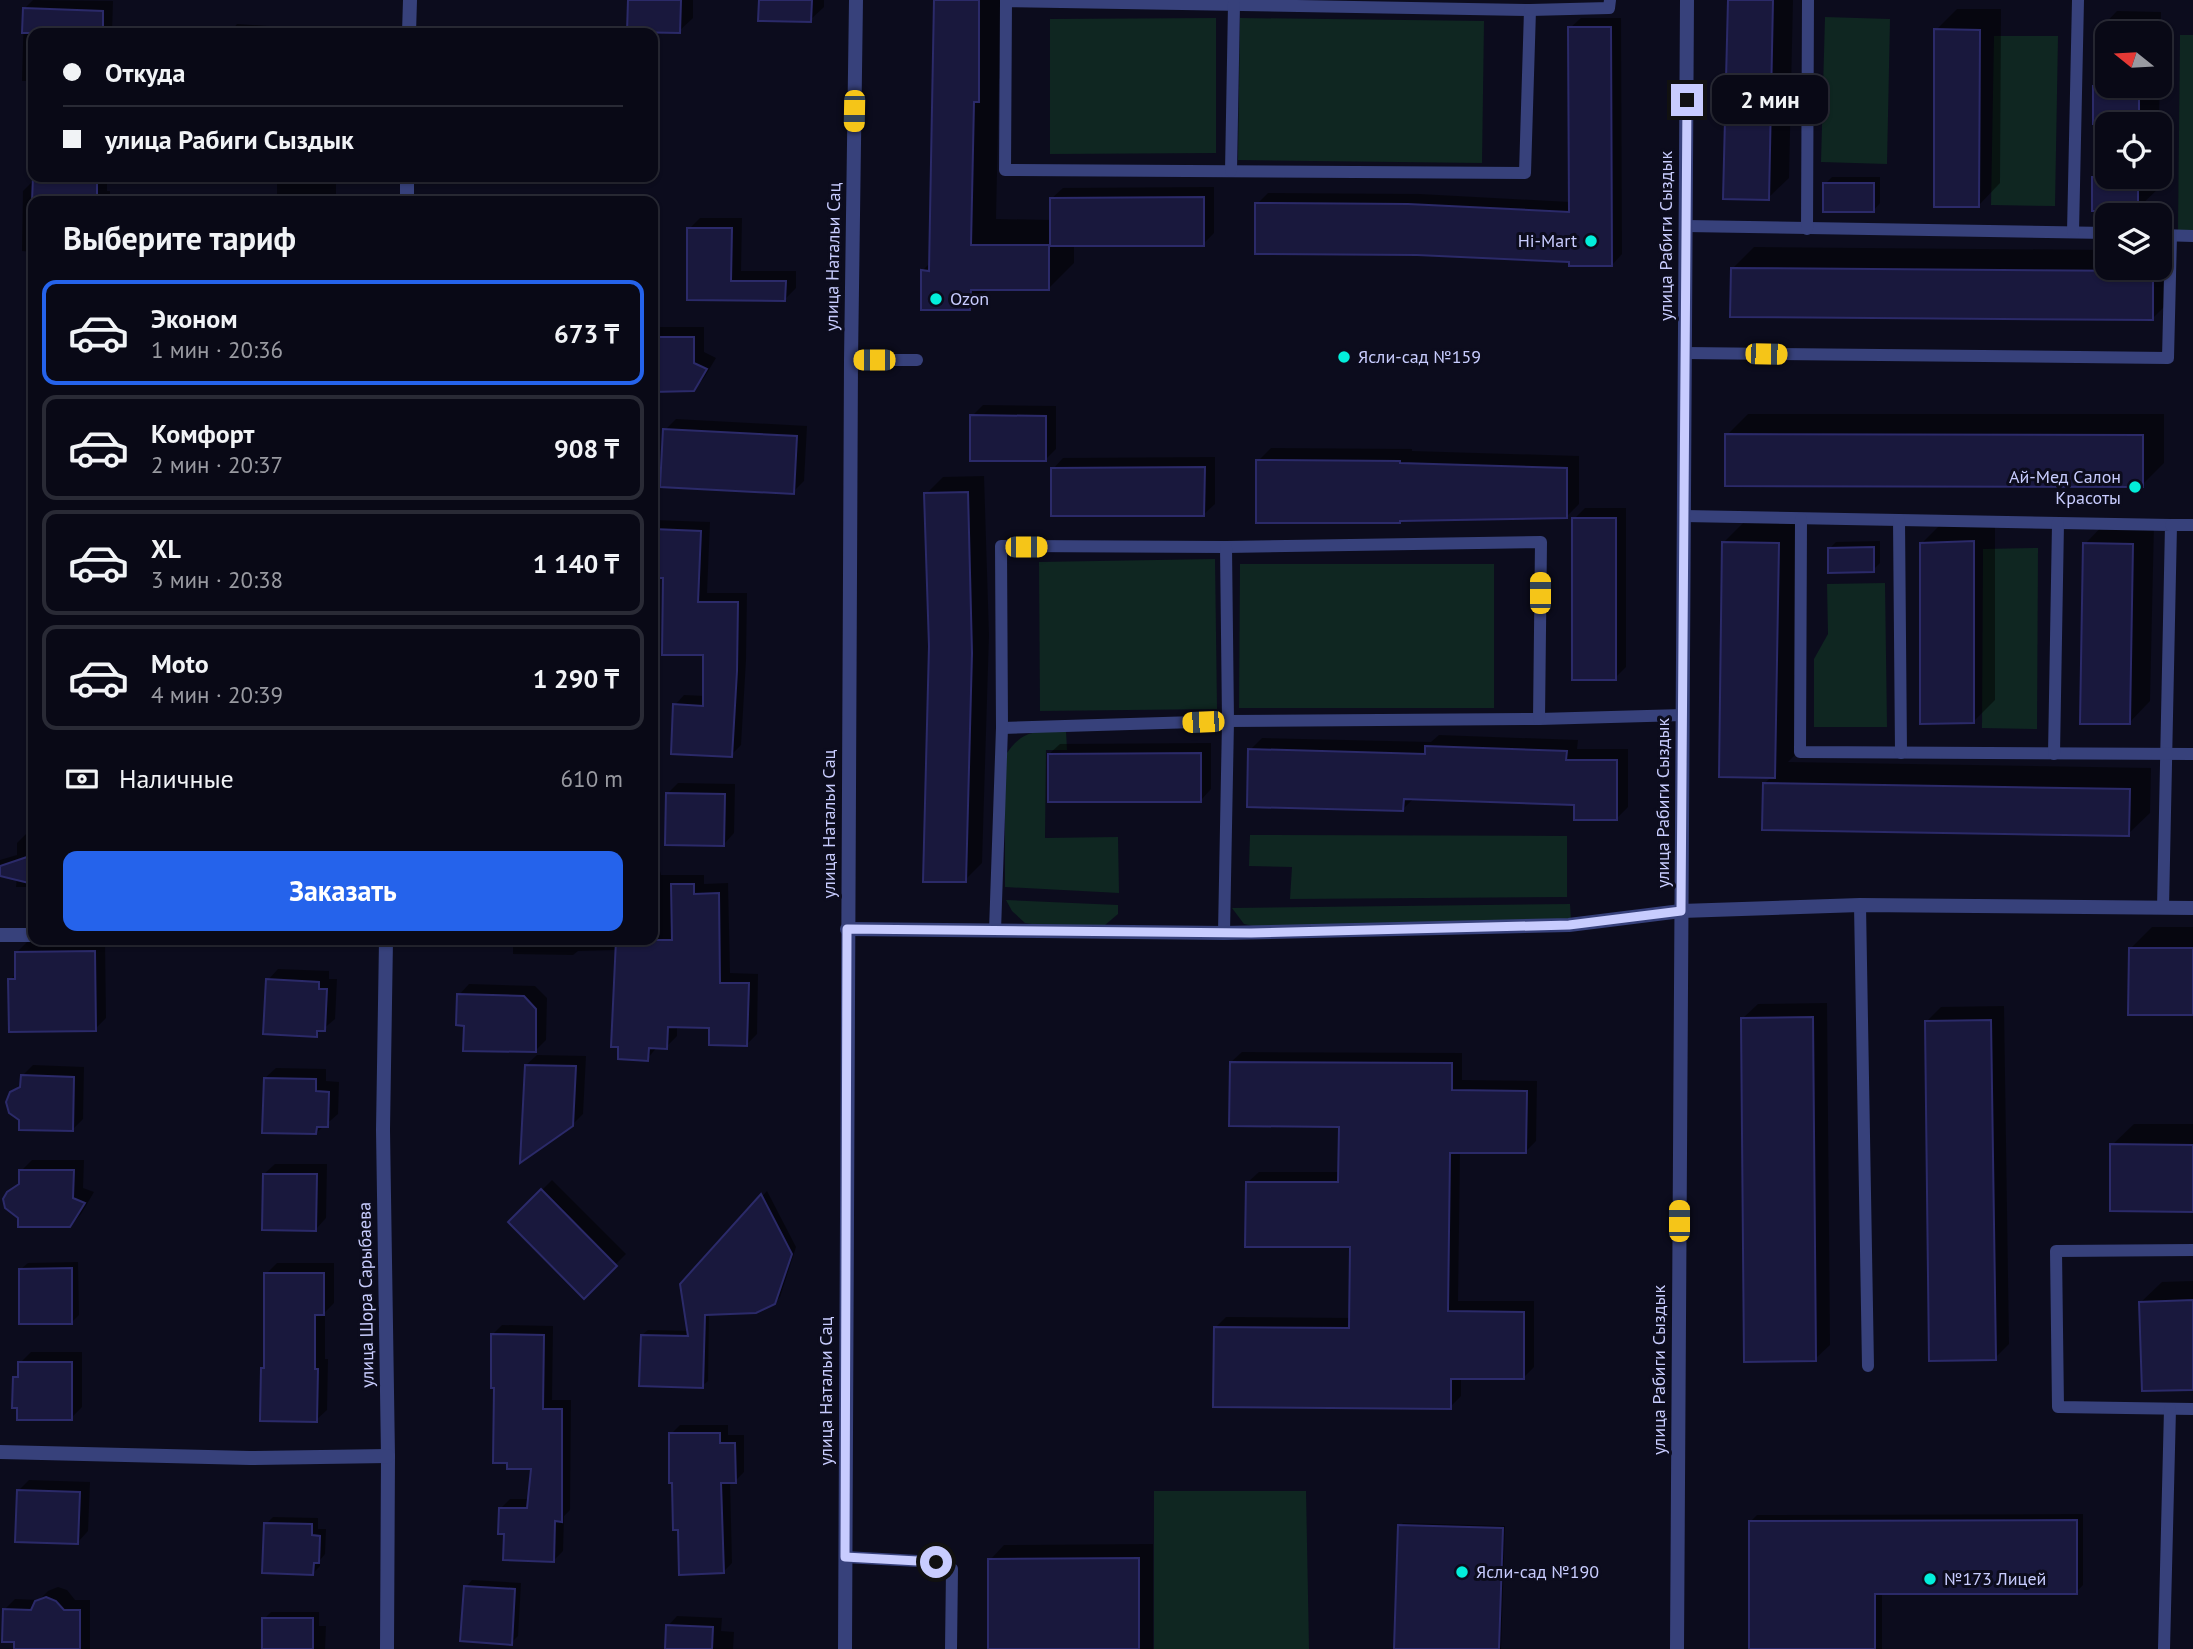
<!DOCTYPE html>
<html lang="ru">
<meta charset="utf-8">
<style>
body{margin:0;font-family:"PT Sans",sans-serif;background:#171723;color:#f1f3f6;height:100vh;display:flex;flex-direction:column;font-size:26px;white-space:nowrap}
*{box-sizing:border-box;margin:0}
p{font-size:23px;color:#999aa1}
.icon{flex:none;width:38px;height:38px;fill:none;stroke:currentColor;stroke-width:2;stroke-linecap:round;stroke-linejoin:round}
.map{position:relative;flex:1;overflow:hidden}
.details{position:absolute;left:28px;top:196px;width:630px;height:749px;display:flex;flex-direction:column;background:#090916;border-radius:14px;box-shadow:0 2px 5px #0004,0 0 0 2px #292a35}
.details>*{flex:none}
.banner{position:absolute;left:28px;top:28px;width:630px;height:154px;border-radius:14px;box-shadow:0 2px 5px #0004,0 0 0 2px #292a35;display:grid;align-content:center;height:154px;padding:0 35px;background:#090916}
.needle{width:46px;rotate:288deg}
.fabs{position:absolute;left:2095px;top:21px;display:grid;gap:14px}
.fabs a{display:grid;place-items:center;width:77px;height:77px;border-radius:14px;background:#090916;box-shadow:0 2px 5px #0004,0 0 0 2px #292a35;font-size:35px}
.end{position:absolute;width:32px;height:32px;margin:-16px;border:9px solid #c8ccfe;background:#111;box-shadow:0 0 0 4px #111}
.from{border-radius:50%}
.bubble{position:absolute;height:49px;border-radius:14px;background:#090916;box-shadow:0 2px 5px #0004,0 0 0 2px #292a35;font-size:23px;font-weight:700;line-height:49px;text-align:center}
.car{position:absolute;width:21px;height:42px;margin:-21px -10px;border-radius:9px;box-shadow:0 0 5px 2px #0007;background:linear-gradient(#f5c518 24%,#345 0 40%,#f5c518 0 76%,#345 0 86%,#f5c518 0)}
.banner b{display:flex;align-items:center;gap:24px;height:66px;font-size:26px}
.banner b+b{border-top:2px solid #292a35}
.banner i{width:18px;height:18px;background:#f1f3f6}
ul{padding:0;list-style:none}
li{display:flex;align-items:center;gap:21px;height:105px;margin:0 14px 10px;padding:0 21px;border:4px solid #292a35;border-radius:14px}
li div{flex:1}
li b{display:block;font-size:26px}
li em{font-style:normal;font-weight:700}
li.selected{border-color:#2563eb}
li>.icon{width:63px;height:63px;stroke-width:1.5}
h2{padding:0 35px;font-size:32px;line-height:84px}
.pay{display:flex;align-items:center;gap:18px;height:77px;padding:0 35px;font-size:26px}
.pay p{margin-inline-start:auto}
.cta{display:flex;gap:14px;margin-top:auto;padding:14px 35px}
.cta a{flex:1;height:80px;border-radius:14px;background:#2563eb;color:#fff;font-size:28px;font-weight:700;line-height:80px;text-align:center}
.map>svg:first-child{display:block}
.green{fill:#0f2621}
.shadow{fill:#0007;fill-rule:evenodd}
.building{fill:#19183d;stroke:#2b2a69;stroke-width:2}
.lines{fill:none;stroke-linecap:round;stroke-linejoin:round}
.lane{stroke:#37417b;stroke-width:12}
.street{stroke:#37417b;stroke-width:14}
.route{stroke:#c8ccfe;stroke-width:9}
.poi-dot{fill:#03efdb;stroke:#0c0c1d;stroke-width:2.5}
.labels{text-anchor:middle;stroke-width:6;stroke-linejoin:round;paint-order:stroke}
.street-label{font-size:18px;fill:#c8ccfe;stroke:#0c0c1d}
.poi-label{font-size:18px;fill:#c8ccfe;stroke:#0c0c1d;text-anchor:start}
</style>
<div class="map">
<svg width="2193" height="1649" viewBox="0 0 2193 1649">
<rect width="100%" height="100%" fill="#0c0c1d"/>
<g class="green">
<polygon points="1825,17 1890,19 1887,164 1821,162"/>
<polygon points="1216,18 1216,153 1050,154 1050,19"/>
<polygon points="1240,18 1484,21 1482,163 1238,160"/>
<polygon points="2180,35 2193,35 2193,232 2178,232"/>
<polygon points="1994,36 2058,36 2055,206 1991,205"/>
<polygon points="2038,548 2037,729 1982,728 1983,549"/>
<polygon points="1215,559 1217,709 1040,711 1039,562"/>
<polygon points="1240,564 1494,564 1494,708 1239,708"/>
<polygon points="1885,583 1887,727 1814,727 1814,659 1828,634 1827,584"/>
<path d="M1066 731 1067 750H1046L1045 838 1118 837 1119 893 1005 887V756C1023 728 1036 732 1066 731Z"/>
<polygon points="1250,835 1567,836 1567,897 1290,899 1292,867 1249,866"/>
<polygon points="1006,900 1118,905 1118,914 1105,925 1082,927 1038,925 1025,923 1012,911"/>
<polygon points="1570,904 1571,920 1258,927 1244,924 1232,908"/>
<polygon points="1154,1491 1306,1491 1309,1649 1154,1649"/>
</g>
<g class="shadow">
<polygon points="33,0 113,1 112,33 33,33 33,81 22,81 24,9"/>
<polygon points="630,0 693,0 693,18 679,31"/>
<polygon points="761,0 824,0 824,7 810,20"/>
<polygon points="935,0 1004,0 1004,74 999,79 996,219 1052,220 1052,198 1063,188 1214,187 1214,233 1203,244 1074,244 1074,263 1048,289 990,288 970,308 922,271 931,262"/>
<polygon points="1729,0 1793,0 1789,178 1768,198"/>
<polygon points="1957,9 2001,9 2000,183 1979,205 1936,30"/>
<path d="M2117 11 2161 12 2159 124H2107V177H2159V188L2137 209H2094L2096 33ZM2107 33H2160V86H2107Z"/>
<polygon points="1581,18 1621,18 1622,254 1612,265 1571,261 1257,204 1268,193 1420,194 1570,202 1570,28"/>
<polygon points="237,24 283,27 283,33 230,33"/>
<polygon points="34,177 107,177 107,191 110,191 110,201 33,201 33,252 22,251 23,191 34,180"/>
<polygon points="274,177 336,177 336,201 277,201 277,179 274,179"/>
<polygon points="456,177 511,177 509,179 456,179"/>
<polygon points="1832,177 1880,177 1880,203 1874,210 1825,184"/>
<polygon points="533,195 587,195 587,201 526,201"/>
<polygon points="700,218 742,218 741,271 796,271 796,288 785,299 688,298 689,229"/>
<polygon points="1754,247 2107,250 2107,268 2160,268 2160,250 2174,250 2174,297 2153,318 1733,268"/>
<polygon points="654,327 704,327 704,352 716,358 704,378 693,390 653,390"/>
<polygon points="983,405 1056,406 1056,449 1045,460 972,416"/>
<polygon points="1748,414 2164,414 2164,463 2142,485 1727,435"/>
<polygon points="676,419 807,426 804,481 793,492 665,430"/>
<polygon points="1271,448 1412,449 1412,451 1579,456 1579,504 1566,517 1258,461"/>
<polygon points="1215,457 1215,504 1204,514 1053,469 1063,458"/>
<polygon points="984,476 989,635 982,863 965,880 926,494 943,477"/>
<polygon points="1585,508 1626,508 1626,667 1615,678 1574,519"/>
<polygon points="653,520 710,522 707,593 747,593 746,660 741,745 731,755 675,705 684,695 705,696 705,654 665,576 653,576"/>
<polygon points="1995,520 1995,700 1973,722 1921,544 1943,522"/>
<polygon points="1745,521 1800,522 1796,754 1788,762 2151,768 2150,813 2128,834 1764,784 1772,776 1724,542"/>
<polygon points="2106,522 2154,523 2150,701 2129,723 2085,544"/>
<polygon points="1880,541 1880,563 1873,570 1829,549 1836,542"/>
<polygon points="33,655 33,689 27,688 28,660"/>
<polygon points="1439,735 1578,740 1577,749 1628,749 1628,807 1616,819 1576,803 1414,798 1403,809 1250,750 1262,738 1431,742"/>
<polygon points="33,736 33,794 32,794 29,740"/>
<polygon points="1211,743 1211,789 1201,800 1049,754 1060,744"/>
<polygon points="678,783 735,784 734,833 724,844 667,794"/>
<polygon points="28,832 33,832 33,905 27,905 28,887 16,887 17,878 0,874 0,860 17,855 17,843"/>
<polygon points="653,871 660,871 661,875 704,875 704,884 728,883 730,973 758,974 757,1034 747,1044 711,1026 677,1025 677,1036 666,1047 658,1046 647,1059 617,950 578,951 573,955 513,954 513,940 653,940"/>
<polygon points="2152,927 2193,927 2193,1013 2130,949"/>
<polygon points="105,941 106,1018 95,1029 10,980 17,973 17,952 27,942"/>
<polygon points="278,969 329,971 329,979 337,979 335,1019 316,1035 268,980"/>
<polygon points="469,984 535,986 547,998 546,1040 535,1051 459,995"/>
<polygon points="1827,1003 1830,1345 1815,1359 1743,1018 1758,1004"/>
<polygon points="2004,1006 2009,1344 1995,1358 1926,1022 1941,1007"/>
<polygon points="1242,1052 1462,1053 1462,1080 1537,1081 1536,1141 1525,1152 1460,1151 1458,1301 1534,1301 1534,1367 1523,1378 1461,1377 1461,1396 1450,1407 1215,1328 1226,1317 1351,1318 1352,1246 1248,1182 1259,1172 1340,1172 1340,1125 1231,1062"/>
<polygon points="537,1055 586,1056 583,1114 572,1125 526,1065"/>
<polygon points="33,1065 84,1067 83,1119 72,1130 21,1120 12,1093 22,1082 22,1076"/>
<polygon points="276,1068 326,1069 326,1081 339,1082 338,1114 316,1133 265,1078"/>
<polygon points="2134,1124 2193,1124 2193,1210 2112,1145"/>
<polygon points="32,1160 84,1160 83,1188 94,1192 81,1214 70,1226 20,1217 8,1193 21,1181 21,1171"/>
<polygon points="275,1164 327,1164 326,1218 316,1229 264,1174"/>
<polygon points="552,1180 626,1254 584,1296 510,1222"/>
<polygon points="767,1191 796,1247 780,1297 774,1303 709,1313 708,1381 702,1386 642,1335 648,1330 689,1331 682,1284"/>
<polygon points="78,1262 79,1315 72,1322 21,1269 28,1263"/>
<polygon points="277,1263 334,1263 334,1303 325,1312 325,1359 328,1359 327,1410 316,1420 263,1369 266,1365 266,1274"/>
<polygon points="2193,1281 2193,1388 2141,1302 2162,1282"/>
<polygon points="502,1325 553,1326 552,1400 571,1400 570,1510 564,1516 563,1551 554,1560 506,1532 501,1508 510,1499 530,1499 533,1467 496,1386 492,1335"/>
<polygon points="31,1352 82,1352 82,1407 71,1418 15,1378 20,1373 20,1363"/>
<polygon points="680,1425 728,1425 728,1435 744,1435 744,1472 735,1481 730,1481 732,1563 723,1572 679,1529 671,1434"/>
<polygon points="29,1480 90,1482 88,1531 78,1542 18,1491"/>
<polygon points="2083,1514 2083,1585 2076,1592 1882,1592 1882,1649 1750,1649 1750,1522 1757,1515"/>
<polygon points="273,1517 318,1518 318,1529 326,1529 325,1554 320,1560 320,1566 313,1573 266,1524"/>
<polygon points="1403,1523 1505,1526 1501,1649 1396,1649 1400,1526"/>
<polygon points="1153,1544 1153,1649 990,1649 990,1560 1004,1545"/>
<polygon points="472,1580 521,1583 518,1636 511,1643 466,1587"/>
<polygon points="58,1587 67,1590 75,1600 90,1600 90,1649 16,1649 16,1640 4,1610 15,1599 39,1600 48,1591"/>
<polygon points="271,1612 319,1612 319,1626 326,1626 325,1649 264,1649 264,1619"/>
<polygon points="677,1616 722,1618 721,1631 734,1632 733,1649 668,1649 668,1626"/>
</g>
<g class="building">
<polygon points="628,0 681,0 680,33 627,32"/>
<polygon points="759,0 812,0 811,22 758,21"/>
<polygon points="934,0 979,0 979,102 974,102 971,245 1049,245 1049,290 971,290 970,310 921,310 921,270 929,271"/>
<polygon points="1728,0 1773,0 1769,200 1723,199"/>
<polygon points="23,8 103,11 103,33 22,33"/>
<polygon points="1568,27 1611,27 1612,266 1569,266 1569,262 1417,255 1255,254 1255,203 1408,204 1569,212"/>
<polygon points="1934,29 1980,30 1979,207 1934,207"/>
<rect x="2093" y="86" width="46" height="38"/>
<polygon points="33,177 97,177 97,201 32,201"/>
<rect x="2092" y="177" width="46" height="34"/>
<rect x="1823" y="183" width="51" height="29"/>
<polygon points="1204,197 1204,246 1050,246 1050,198"/>
<polygon points="687,228 732,228 731,281 786,281 785,301 687,300"/>
<polygon points="1731,268 2153,271 2153,320 1730,317"/>
<polygon points="653,337 694,337 694,363 707,369 694,391 653,392"/>
<polygon points="970,415 1046,416 1046,461 970,461"/>
<polygon points="663,429 797,436 794,494 660,487"/>
<polygon points="1725,434 2143,435 2143,487 1725,486"/>
<polygon points="1256,460 1400,461 1400,463 1567,468 1567,518 1400,521 1400,523 1256,523"/>
<polygon points="1205,467 1204,516 1051,516 1051,468"/>
<polygon points="968,492 972,653 966,882 923,882 929,646 924,493"/>
<rect x="1572" y="518" width="44" height="162"/>
<polygon points="653,529 701,531 698,602 738,602 737,671 732,757 671,754 673,704 703,706 703,655 662,655 663,578 653,578"/>
<polygon points="1974,541 1974,723 1920,724 1920,543"/>
<polygon points="1722,542 1779,543 1775,778 1719,777"/>
<polygon points="2083,543 2133,544 2130,724 2080,724"/>
<polygon points="1874,547 1874,572 1828,573 1828,548"/>
<polygon points="1425,746 1567,751 1566,760 1617,760 1617,820 1574,820 1574,805 1404,799 1403,811 1247,807 1248,749 1425,754"/>
<polygon points="1201,753 1201,802 1048,802 1048,754"/>
<polygon points="1763,783 2130,789 2129,836 1762,830"/>
<polygon points="666,793 725,794 724,846 665,845"/>
<polygon points="33,855 33,884 0,876 0,866"/>
<polygon points="671,884 694,884 694,894 719,893 720,983 749,983 747,1046 709,1045 709,1028 668,1027 667,1049 649,1048 648,1061 618,1059 618,1047 611,1047 616,940 672,940"/>
<polygon points="2129,948 2193,948 2193,1015 2128,1015"/>
<polygon points="95,951 96,1031 9,1032 8,979 15,979 15,952"/>
<polygon points="266,979 319,982 319,989 327,989 325,1031 317,1031 317,1037 263,1034"/>
<polygon points="457,994 524,996 536,1009 536,1052 463,1051 464,1026 456,1025"/>
<polygon points="1813,1017 1816,1361 1744,1362 1741,1018"/>
<polygon points="1991,1020 1996,1360 1929,1361 1925,1021"/>
<polygon points="1230,1062 1452,1063 1452,1090 1527,1091 1526,1153 1450,1153 1448,1311 1524,1312 1524,1379 1451,1379 1451,1409 1213,1407 1214,1327 1349,1328 1350,1247 1245,1247 1246,1182 1338,1182 1339,1127 1229,1126"/>
<polygon points="525,1065 576,1066 573,1126 520,1163"/>
<polygon points="21,1075 74,1077 73,1131 19,1130 19,1120 9,1113 6,1102 10,1092 20,1087"/>
<polygon points="264,1078 316,1079 316,1091 329,1092 328,1127 317,1127 316,1134 262,1133"/>
<polygon points="2110,1144 2193,1145 2193,1212 2110,1211"/>
<polygon points="19,1170 74,1170 73,1198 85,1203 70,1227 18,1227 18,1218 5,1208 3,1199 7,1192 19,1184"/>
<polygon points="263,1174 317,1174 316,1231 262,1230"/>
<polygon points="541,1189 617,1266 584,1299 508,1222"/>
<polygon points="761,1194 792,1254 775,1304 756,1313 705,1315 703,1388 639,1386 641,1335 688,1336 680,1284"/>
<polygon points="72,1268 72,1324 19,1324 19,1269"/>
<polygon points="264,1273 324,1273 324,1315 315,1315 315,1369 318,1369 317,1422 260,1421 261,1368 264,1368"/>
<polygon points="2193,1300 2193,1390 2142,1391 2139,1302"/>
<polygon points="491,1334 544,1335 543,1409 562,1409 562,1522 555,1521 554,1562 503,1560 504,1534 498,1534 499,1508 527,1508 531,1469 507,1469 507,1463 493,1463 494,1388 491,1388"/>
<polygon points="18,1362 72,1362 72,1420 17,1420 17,1408 12,1408 13,1377 18,1377"/>
<polygon points="669,1433 720,1433 720,1443 735,1443 736,1483 721,1483 724,1573 679,1575 678,1530 673,1530 672,1483 669,1483"/>
<polygon points="17,1490 80,1492 78,1544 15,1542"/>
<polygon points="2077,1520 2077,1594 1875,1594 1875,1649 1749,1649 1749,1521"/>
<polygon points="264,1523 312,1524 312,1535 320,1536 319,1563 314,1563 313,1575 262,1573"/>
<polygon points="1398,1525 1503,1528 1499,1649 1394,1649"/>
<polygon points="1139,1558 1139,1649 988,1649 988,1559"/>
<polygon points="464,1586 515,1589 512,1645 460,1641"/>
<polygon points="46,1597 56,1601 64,1610 80,1610 80,1649 14,1649 14,1642 2,1642 3,1609 31,1610 35,1601"/>
<rect x="262" y="1618" width="51" height="31"/>
<polygon points="666,1625 713,1627 712,1649 665,1649"/>
</g>
<g class="lines">
<g class="lane">
<polyline points="1006,1 1530,10 1525,173 1005,170 1006,1 1006,0"/>
<polyline points="1530,10 1609,8 1610,0"/>
<polyline points="1231,171 1234,4"/>
<polyline points="1686,226 2107,233"/>
<polyline points="1807,229 1808,0"/>
<polyline points="2073,232 2078,0"/>
<polyline points="2160,235 2193,236"/>
<polyline points="1685,353 2168,358 2171,235"/>
<polyline points="851,360 917,360"/>
<polyline points="1684,516 2171,525 2163,908"/>
<polyline points="1801,519 1800,752 2193,754"/>
<polyline points="1899,520 1901,753"/>
<polyline points="2171,525 2193,525"/>
<polyline points="1002,728 1228,721 1539,719 1683,715"/>
<polyline points="2054,754 2058,523"/>
<polyline points="1860,905 1868,1366"/>
<polyline points="995,931 1002,728 1001,546 1226,547 1541,542 1539,719"/>
<polyline points="1224,933 1228,721 1226,547"/>
<polyline points="2193,1250 2056,1251 2058,1407 2193,1409"/>
<polyline points="845,1557 936,1562 952,1569 951,1649"/>
<polyline points="2164,1649 2170,1409"/>
</g>
<g class="street">
<polyline points="409,33 410,0"/>
<polyline points="407,201 407,177"/>
<polyline points="847,929 1224,933 1569,925 1681,911 1860,905 2193,908"/>
<polyline points="0,935 33,935"/>
<polyline points="386,940 383,1130 388,1456 387,1649"/>
<polyline points="0,1452 250,1458 388,1456"/>
<polyline points="845,1649 851,360 856,0"/>
<polyline points="1677,1649 1687,0"/>
</g>
</g>
<g class="lines">
<polyline class="route" points="936,1562 845,1557 847,929 1251,933 1569,925 1681,911 1687,100"/>
</g>
<g class="poi-dot">
<circle cx="1591" cy="241" r="7"/>
<circle cx="936" cy="299" r="7"/>
<circle cx="1344" cy="357" r="7"/>
<circle cx="2135" cy="487" r="7"/>
<circle cx="1462" cy="1572" r="7"/>
<circle cx="1930" cy="1579" r="7"/>
</g>
<g class="labels">
<g class="street-label">
<text transform="translate(1666 236) rotate(-90)" y="6">улица Рабиги Сыздык</text>
<text transform="translate(833 257) rotate(-89)" y="6">улица Натальи Сац</text>
<text transform="translate(1663 803) rotate(-90)" y="6">улица Рабиги Сыздык</text>
<text transform="translate(829 824) rotate(-90)" y="6">улица Натальи Сац</text>
<text transform="translate(366 1295) rotate(-91)" y="6">улица Шора Сарыбаева</text>
<text transform="translate(1659 1370) rotate(-90)" y="6">улица Рабиги Сыздык</text>
<text transform="translate(826 1391) rotate(-90)" y="6">улица Натальи Сац</text>
</g>
<g class="poi-label">
<text x="1577" y="247" text-anchor="end">Hi-Mart</text>
<text x="950" y="305">Ozon</text>
<text x="1358" y="363">Ясли-сад №159</text>
<text x="2121" y="483" text-anchor="end">Ай-Мед Салон<tspan x="2121" dy="21">Красоты</tspan></text>
<text x="1476" y="1578">Ясли-сад №190</text>
<text x="1944" y="1585">№173 Лицей</text>
</g>
</g>
</svg>
<div class="fabs">
<a><svg class="needle" viewBox="-14 -14 28 28"><path d="M0-13l5 13h-10z" fill="#e53935"/><path d="M0 13l5-13h-10z" fill="#999aa1"/></svg></a>
<a><svg class="icon" aria-label="locate" viewBox="0 0 24 24"><circle cx="12" cy="12" r="6"/><path d="M12 2v4M12 18v4M2 12h4M18 12h4"/></svg></a>
<a><svg class="icon" aria-label="layers" viewBox="0 0 24 24"><path d="M12 4l9 5-9 5-9-5zM3 14l9 5 9-5"/></svg></a>
</div>
<i class="end from" style="left:936px;top:1562px"></i>
<i class="end" style="left:1687px;top:100px"></i>
<div class="bubble" style="left:1712px;top:75px;width:116px">2 мин</div>
<i class="car" style="left:854px;top:111px;rotate:181deg"></i>
<i class="car" style="left:1766px;top:354px;rotate:91deg"></i>
<i class="car" style="left:874px;top:360px;rotate:270deg"></i>
<i class="car" style="left:1026px;top:547px;rotate:90deg"></i>
<i class="car" style="left:1540px;top:593px;rotate:0deg"></i>
<i class="car" style="left:1203px;top:722px;rotate:268deg"></i>
<i class="car" style="left:1679px;top:1221px;rotate:0deg"></i>
<div class="banner">
<b><i class="from"></i>Откуда</b>
<b><i></i>улица Рабиги Сыздык</b>
</div>
<section class="details">
<h2>Выберите тариф</h2>
<ul>
<li class="selected"><svg class="icon" aria-label="car" viewBox="0 0 24 24"><path d="M5 17H2v-5l4-1 3-4h7l3 4 3 1v5h-3M9 17h6M6 11h13"/><circle cx="7" cy="17" r="2"/><circle cx="17" cy="17" r="2"/></svg><div><b>Эконом</b><p>1 мин · 20:36</p></div><em>673 ₸</em></li>
<li><svg class="icon" aria-label="car" viewBox="0 0 24 24"><path d="M5 17H2v-5l4-1 3-4h7l3 4 3 1v5h-3M9 17h6M6 11h13"/><circle cx="7" cy="17" r="2"/><circle cx="17" cy="17" r="2"/></svg><div><b>Комфорт</b><p>2 мин · 20:37</p></div><em>908 ₸</em></li>
<li><svg class="icon" aria-label="car" viewBox="0 0 24 24"><path d="M5 17H2v-5l4-1 3-4h7l3 4 3 1v5h-3M9 17h6M6 11h13"/><circle cx="7" cy="17" r="2"/><circle cx="17" cy="17" r="2"/></svg><div><b>XL</b><p>3 мин · 20:38</p></div><em>1 140 ₸</em></li>
<li><svg class="icon" aria-label="car" viewBox="0 0 24 24"><path d="M5 17H2v-5l4-1 3-4h7l3 4 3 1v5h-3M9 17h6M6 11h13"/><circle cx="7" cy="17" r="2"/><circle cx="17" cy="17" r="2"/></svg><div><b>Moto</b><p>4 мин · 20:39</p></div><em>1 290 ₸</em></li>
</ul>
<div class="pay"><svg class="icon" aria-label="cash" viewBox="0 0 24 24"><path d="M3 7h18v10H3z"/><circle cx="12" cy="12" r="2"/></svg>Наличные<p>610 m</p></div>
<div class="cta"><a>Заказать</a></div>
</section>
</div>
